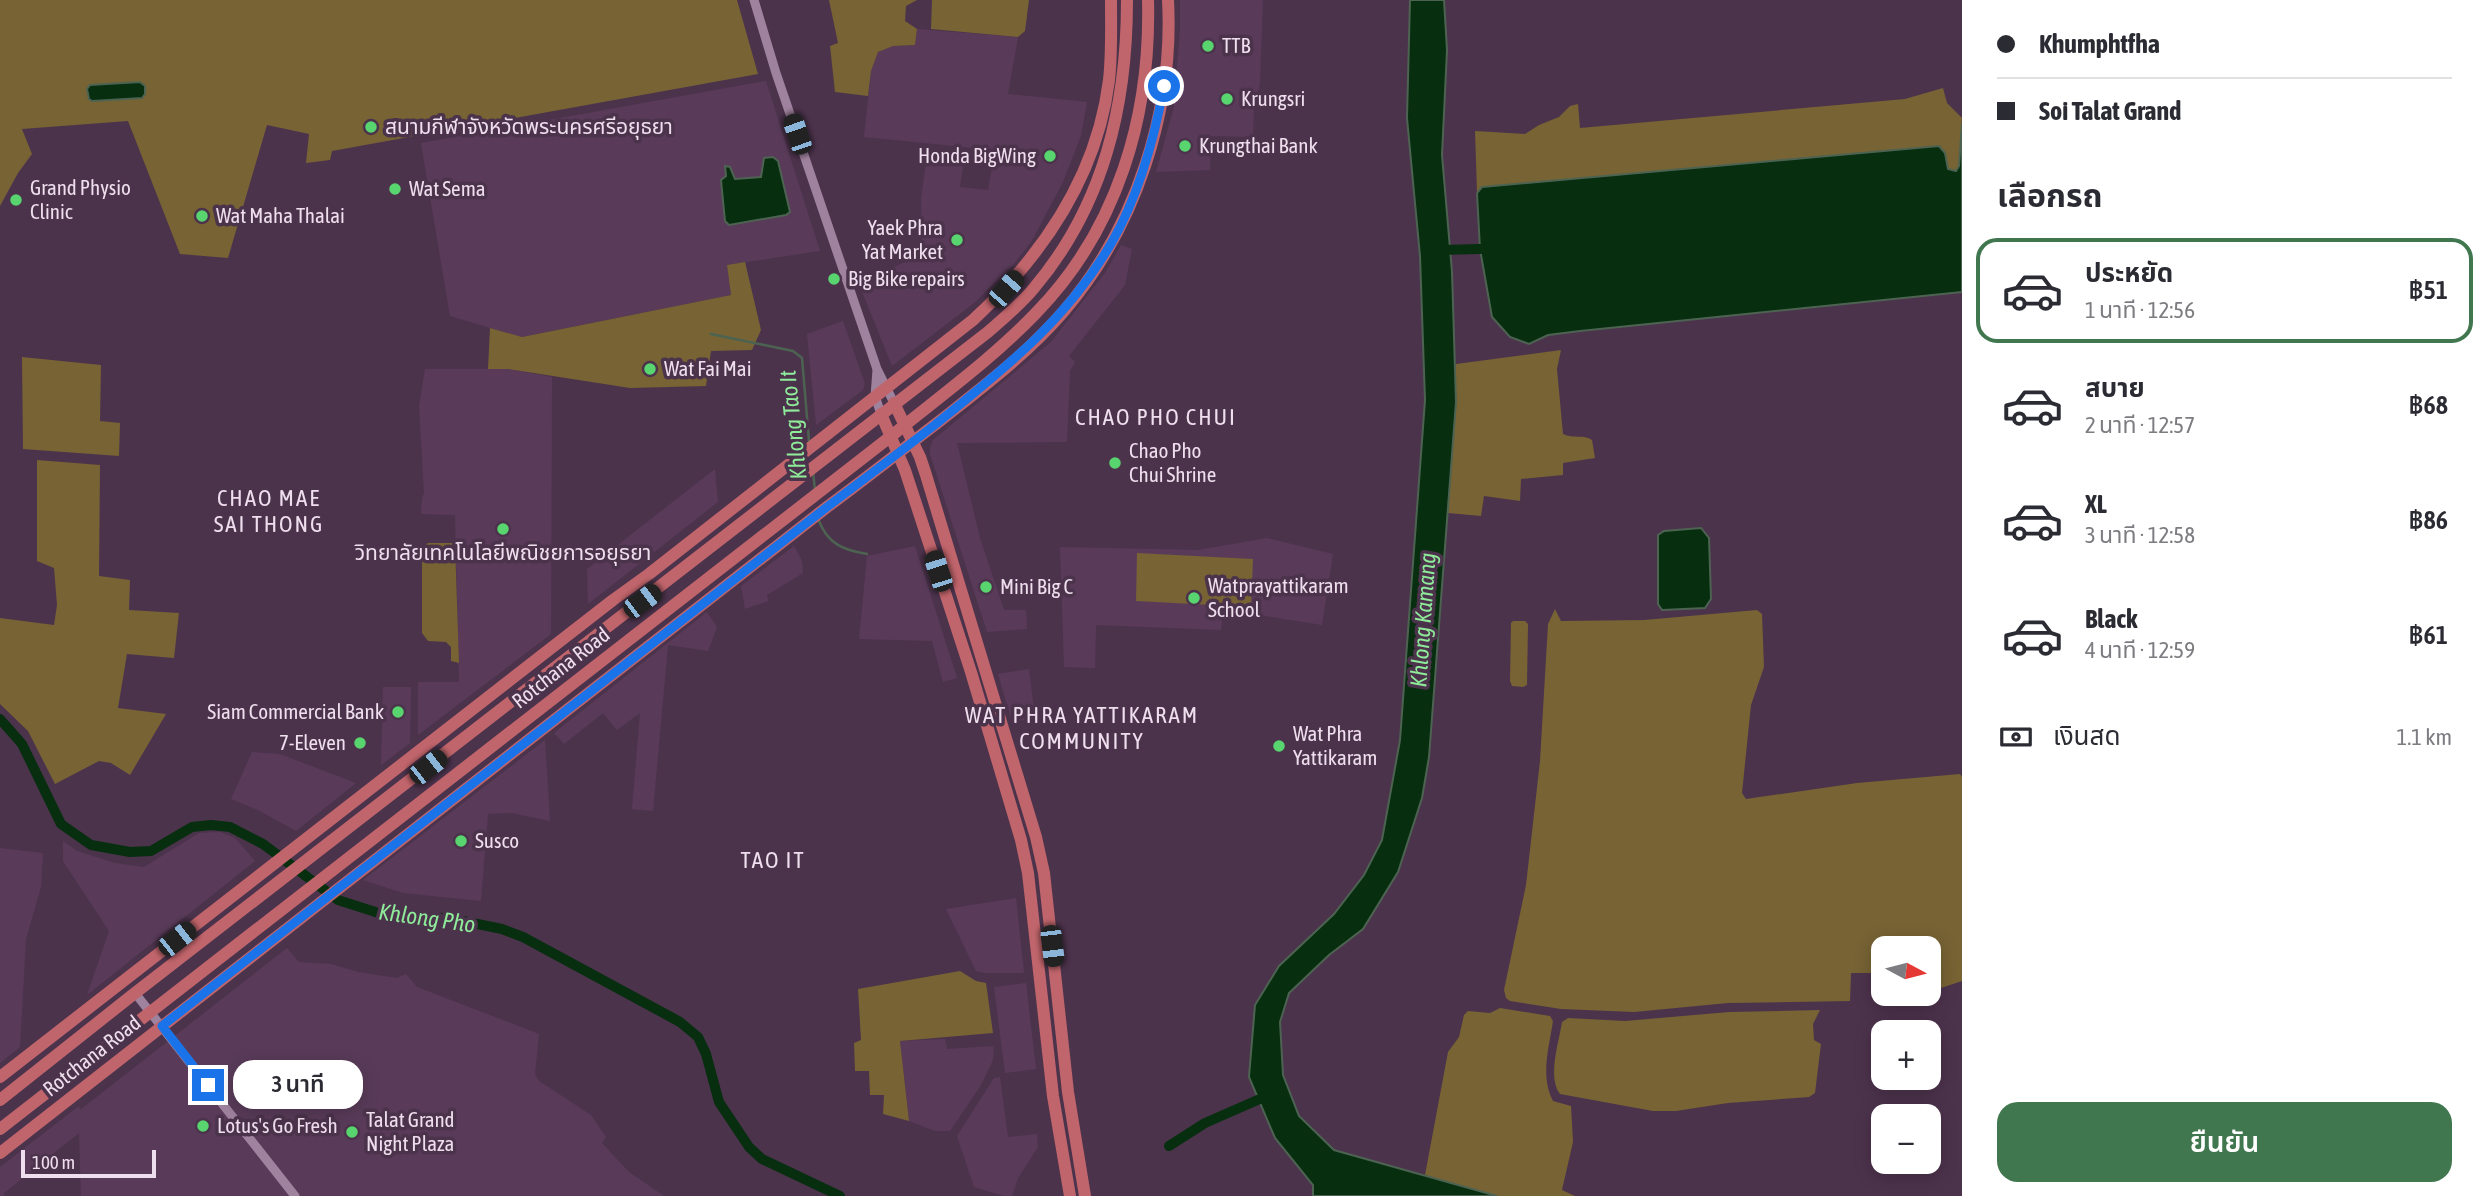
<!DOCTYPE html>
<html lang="th">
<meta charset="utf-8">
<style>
body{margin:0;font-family:"Asap Condensed","Noto Sans Thai",sans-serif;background:#f7f7f7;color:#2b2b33;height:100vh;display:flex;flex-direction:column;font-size:26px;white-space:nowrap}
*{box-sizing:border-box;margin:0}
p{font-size:23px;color:#7c7c81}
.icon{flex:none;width:38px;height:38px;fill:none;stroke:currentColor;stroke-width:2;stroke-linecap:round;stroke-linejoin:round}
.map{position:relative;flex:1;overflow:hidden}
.side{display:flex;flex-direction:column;background:#fff;width:525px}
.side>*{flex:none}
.guide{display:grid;align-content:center;height:154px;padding:0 35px;background:#fff}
.needle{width:46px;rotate:97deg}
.fabs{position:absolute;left:1871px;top:936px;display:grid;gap:14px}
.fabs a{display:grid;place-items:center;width:70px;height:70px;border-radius:14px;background:#fff;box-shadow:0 4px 18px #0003;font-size:35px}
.scale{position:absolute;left:21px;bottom:18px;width:135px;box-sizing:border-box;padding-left:7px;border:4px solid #efdfee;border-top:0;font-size:19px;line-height:24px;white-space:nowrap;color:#efdfee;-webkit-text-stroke:5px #4c334c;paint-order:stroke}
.end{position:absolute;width:32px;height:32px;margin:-16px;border:9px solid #1a73e8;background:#fff;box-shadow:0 0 0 4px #fff}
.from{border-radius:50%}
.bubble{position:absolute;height:49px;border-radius:21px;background:#fff;box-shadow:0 4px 18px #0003;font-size:23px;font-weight:600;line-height:49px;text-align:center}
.car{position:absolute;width:21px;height:42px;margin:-21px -10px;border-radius:9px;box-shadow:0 0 5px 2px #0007;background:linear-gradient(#222 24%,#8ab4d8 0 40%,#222 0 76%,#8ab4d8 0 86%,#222 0)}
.guide b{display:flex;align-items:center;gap:24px;height:66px;font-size:26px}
.guide b+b{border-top:2px solid #e1e1e2}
.guide i{width:18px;height:18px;background:#2b2b33}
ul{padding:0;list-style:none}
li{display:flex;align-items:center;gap:21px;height:105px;margin:0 14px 10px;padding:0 21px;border:4px solid transparent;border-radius:21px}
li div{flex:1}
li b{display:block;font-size:26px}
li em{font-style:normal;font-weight:600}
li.on{border-color:#40774e}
li>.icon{width:63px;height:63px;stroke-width:1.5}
h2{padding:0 35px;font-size:32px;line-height:84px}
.pay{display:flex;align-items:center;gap:18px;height:77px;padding:0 35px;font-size:26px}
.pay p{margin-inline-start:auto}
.button{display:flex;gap:14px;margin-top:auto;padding:14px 35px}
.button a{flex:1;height:80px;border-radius:21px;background:#40774e;color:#fff;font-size:28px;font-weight:600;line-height:80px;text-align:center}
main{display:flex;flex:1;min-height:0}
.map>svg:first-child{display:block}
.built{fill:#593b59}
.green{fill:#776334}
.water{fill:#072e0f;stroke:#4d6352;stroke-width:2}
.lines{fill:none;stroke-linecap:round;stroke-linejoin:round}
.stream{stroke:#4d6352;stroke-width:2.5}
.canal{stroke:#072e0f;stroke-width:10}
.minor{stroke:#9f829e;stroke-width:9}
.major{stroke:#c0656b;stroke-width:12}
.route{stroke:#1a73e8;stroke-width:9}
.poi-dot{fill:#59d56f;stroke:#4c334c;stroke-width:2.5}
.labels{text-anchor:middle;stroke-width:7;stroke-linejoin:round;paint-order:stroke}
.poi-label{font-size:21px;fill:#efdfee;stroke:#4c334c;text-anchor:start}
.street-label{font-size:21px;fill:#efdfee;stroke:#4c334c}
.neighbourhood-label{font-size:23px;letter-spacing:2px;fill:#efdfee;stroke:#4c334c}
.water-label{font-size:23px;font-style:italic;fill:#8eeb99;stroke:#4c334c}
</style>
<main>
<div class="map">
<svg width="1962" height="1196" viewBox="0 0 1962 1196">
<rect width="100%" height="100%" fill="#4c334c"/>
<g class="built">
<polygon points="1180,0 1263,0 1260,83 1254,110 1253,137 1211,136 1210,170 1156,172 1174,107 1180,29"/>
<polygon points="917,29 1018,37 1008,94 1087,102 1081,136 1062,184 1031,242 1013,265 974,303 892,366 859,284 922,254 921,199 927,155 964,159 960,187 988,190 995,150 864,137 871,71 878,52 893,46 915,45"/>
<polygon points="766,81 820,251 727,265 731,295 521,337 450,316 421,143"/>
<polygon points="1121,245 1132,249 1125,285 1069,356 1075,362 1070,371 1067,442 957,443 980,538 1004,610 1026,610 1027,629 987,632 930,454 930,447 933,440 1051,342 1105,273"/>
<polygon points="843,321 865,384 863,390 816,425 807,334"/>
<polygon points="425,369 508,369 552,377 551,634 418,735 418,682 459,682 455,515 421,514 422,499 424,493 419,406"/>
<polygon points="715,469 718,502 588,604 587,569"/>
<polygon points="1267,538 1333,554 1322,625 1259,615 1223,613 1221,630 1096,625 1095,668 1064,667 1060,547 1198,550"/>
<polygon points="794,546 802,561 803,573 767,595 768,601 745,609 741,586"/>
<polygon points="915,546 957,678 943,682 932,641 859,639 867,556"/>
<polygon points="707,612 717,627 708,651 668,645 653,811 632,809 640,713 617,730 603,713 564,744 554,733"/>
<polygon points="1029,669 1035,718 1012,722 998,674"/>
<polygon points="383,687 411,687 410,743 381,765"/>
<polygon points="545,740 550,821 512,813 488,814 481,901 403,893 363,880"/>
<polygon points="252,752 280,754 356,783 296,831 258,810 231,799"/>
<polygon points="220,832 235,838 255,861 87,995 109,931 63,861 63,841 77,851 115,863 144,867 199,833"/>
<polygon points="0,848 43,853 41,887 26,939 20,1047 0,1063"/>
<polygon points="1016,898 1024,973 985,973 976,971 946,909"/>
<polygon points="287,948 299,962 331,964 358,972 397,978 406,974 417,987 539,1034 535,1074 539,1081 591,1115 606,1137 602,1143 629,1172 664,1196 81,1196 79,1133 4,1193 4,1196 0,1196 0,1167 79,1106 80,1110"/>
<polygon points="1026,983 1036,1069 1005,1073 994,987"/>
<polygon points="945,1039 947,1049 994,1046 993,1060 981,1085 950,1131 935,1131 909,1121 900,1041"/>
<polygon points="1000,1077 1008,1137 1037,1134 1038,1147 1018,1178 1012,1196 1004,1196 974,1187 957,1136 994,1078"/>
</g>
<g class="green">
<polygon points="0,0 737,0 758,74 332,151 330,160 306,163 309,134 267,125 228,258 180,254 128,121 22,129 32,154 18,173 0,206"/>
<polygon points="829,0 917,0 906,6 905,21 917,29 915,45 893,46 878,52 871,71 868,96 835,92 830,46 838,43"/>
<polygon points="932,0 1029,0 1025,31 1018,37 931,29"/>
<polygon points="1943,88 1947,103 1962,118 1959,166 1956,171 1948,169 1945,153 1939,146 1482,187 1477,193 1475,131 1525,134 1539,125 1559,117 1570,106 1578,104 1580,128 1905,99"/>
<polygon points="745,262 761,330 752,350 711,351 706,386 630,388 508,369 488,369 490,328 522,337 731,295 727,265"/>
<path d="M1561 350 1557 369 1563 434C1573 439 1584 434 1592 440L1595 458 1563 463V475L1521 479 1520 501 1484 496 1481 516 1448 513 1456 402V364Z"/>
<polygon points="22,357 101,365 100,421 120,423 119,456 23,449"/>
<polygon points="37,460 100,465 99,576 130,580 129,610 179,613 174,658 127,654 118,708 166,714 130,775 111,763 99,761 55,784 28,731 0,704 0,618 54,625 57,605 54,568 37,561"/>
<polygon points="428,543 455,543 459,663 451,661 451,647 446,642 428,641 422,633 422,547"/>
<polygon points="1137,553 1253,559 1251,607 1136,601"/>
<polygon points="1555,609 1561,621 1644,620 1757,610 1762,614 1764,667 1751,705 1742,793 1746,799 1857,783 1960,774 1962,777 1962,981 1929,992 1928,948 1883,948 1883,973 1851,973 1850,1001 1728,1003 1634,1012 1561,1009 1510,1001 1506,998 1504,990 1526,885 1540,761 1548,624"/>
<polygon points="1513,621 1525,621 1528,624 1527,685 1523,687 1512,686 1510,681 1511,623"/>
<polygon points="960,971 976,981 986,983 993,1033 900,1041 909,1121 883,1114 884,1095 870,1095 869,1071 855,1071 854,1043 861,1040 858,989"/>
<path d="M1500 1008 1550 1016 1553 1021C1549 1048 1540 1076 1553 1101L1571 1106 1573 1142 1562 1190 1575 1196H1497L1425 1175 1448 1052 1459 1037 1464 1015 1468 1011 1490 1013Z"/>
<path d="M1820 1010 1813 1024 1814 1040 1821 1044 1815 1093 1809 1097 1728 1103 1676 1111H1653L1560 1094C1547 1077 1559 1042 1562 1022L1568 1018 1625 1021 1729 1012Z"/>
</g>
<g class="water">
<polygon points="1410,0 1444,0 1447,50 1442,155 1452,272 1456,402 1429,757 1422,798 1398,872 1363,929 1329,955 1289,993 1280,1022 1283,1075 1299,1116 1334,1150 1497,1196 1313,1196 1313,1185 1275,1138 1249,1077 1255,1005 1279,966 1334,914 1364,875 1382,840 1400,740 1425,400 1420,256 1407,118"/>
<polygon points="140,82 145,86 145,94 142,98 92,101 89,99 87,89 90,85"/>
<polygon points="1962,124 1962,292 1580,331 1548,335 1529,344 1510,337 1492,317 1480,249 1477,193 1482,187 1939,146 1945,153 1948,169 1956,171 1959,166"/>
<polygon points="773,157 778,161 790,212 786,215 729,225 725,221 721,180 726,176 725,166 730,167 735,179 761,177 764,158"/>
<polygon points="1701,528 1709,538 1711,599 1705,608 1662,610 1658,604 1658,535 1664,531"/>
</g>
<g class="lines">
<g class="stream">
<polyline points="711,334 793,351 802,358 809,441"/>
<polyline points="813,472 815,490"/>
<path d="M819 521C828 544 843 550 867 554"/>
</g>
<g class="canal">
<polyline points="1439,250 1480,249"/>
<polyline points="0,719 22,744 61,824 91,845 130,852 151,851 192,827 211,825 230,827 263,844 338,900 391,917 448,918 502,929 523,937 680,1022 698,1037 706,1054 719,1102 749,1147 762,1159 840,1196"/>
<polyline points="1169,1146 1205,1123 1269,1095"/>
</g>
<g class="minor">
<polyline points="754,0 776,73 877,369 894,403"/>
<polyline points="877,370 875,396 881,414"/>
<polyline points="135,993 295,1196"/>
</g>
<g class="major">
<polyline points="894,403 920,457 926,475 1036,837 1044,873 1068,1092 1085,1196"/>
<polyline points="881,414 905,470 971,672 1021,840 1028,873 1053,1096 1070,1196"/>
<path d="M0 1077 613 600 649 574 973 320C1042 256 1097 177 1109 80 1112 53 1111 27 1111 0"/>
<path d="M0 1100 135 993 988 332C1004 318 1021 304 1034 288 1104 205 1127 106 1127 0"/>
<path d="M0 1129 890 437C939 397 992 359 1036 313 1118 229 1151 115 1148 0"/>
<path d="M0 1153 827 507C865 479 903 449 941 420 984 386 1028 353 1064 311 1136 227 1174 110 1168 0"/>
</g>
</g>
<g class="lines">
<path class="route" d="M208 1085 162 1026 827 507C863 480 900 452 936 424 1005 368 1067 320 1112 242 1139 195 1154 140 1164 86"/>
</g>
<g class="poi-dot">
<circle cx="1208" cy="46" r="7"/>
<circle cx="1227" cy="99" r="7"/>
<circle cx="371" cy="127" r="7"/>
<circle cx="1185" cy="146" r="7"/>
<circle cx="1050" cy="156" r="7"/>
<circle cx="395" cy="189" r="7"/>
<circle cx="16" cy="200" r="7"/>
<circle cx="202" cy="216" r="7"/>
<circle cx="957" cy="240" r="7"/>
<circle cx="834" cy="279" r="7"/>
<circle cx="650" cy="369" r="7"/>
<circle cx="1115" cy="463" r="7"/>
<circle cx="503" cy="529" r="7"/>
<circle cx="986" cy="587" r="7"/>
<circle cx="1194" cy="598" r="7"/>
<circle cx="398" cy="712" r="7"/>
<circle cx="360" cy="743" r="7"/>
<circle cx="1279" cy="746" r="7"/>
<circle cx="461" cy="841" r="7"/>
<circle cx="203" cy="1126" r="7"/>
<circle cx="352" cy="1132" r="7"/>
</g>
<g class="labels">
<g class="poi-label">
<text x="1222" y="53">TTB</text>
<text x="1241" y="106">Krungsri</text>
<text x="385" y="134">สนามกีฬาจังหวัดพระนครศรีอยุธยา</text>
<text x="1199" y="153">Krungthai Bank</text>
<text x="1036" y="163" text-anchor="end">Honda BigWing</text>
<text x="30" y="195">Grand Physio<tspan x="30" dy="24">Clinic</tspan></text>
<text x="409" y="196">Wat Sema</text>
<text x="216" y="223">Wat Maha Thalai</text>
<text x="943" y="235" text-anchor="end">Yaek Phra<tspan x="943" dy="24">Yat Market</tspan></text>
<text x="848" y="286">Big Bike repairs</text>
<text x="664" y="376">Wat Fai Mai</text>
<text x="1129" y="458">Chao Pho<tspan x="1129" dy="24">Chui Shrine</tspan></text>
<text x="503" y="560" text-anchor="middle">วิทยาลัยเทคโนโลยีพณิชยการอยุธยา</text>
<text x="1208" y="593">Watprayattikaram<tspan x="1208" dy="24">School</tspan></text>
<text x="1000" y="594">Mini Big C</text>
<text x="384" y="719" text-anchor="end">Siam Commercial Bank</text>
<text x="1293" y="741">Wat Phra<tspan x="1293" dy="24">Yattikaram</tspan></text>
<text x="346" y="750" text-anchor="end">7-Eleven</text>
<text x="475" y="848">Susco</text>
<text x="366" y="1127">Talat Grand<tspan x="366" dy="24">Night Plaza</tspan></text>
<text x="217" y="1133">Lotus's Go Fresh</text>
</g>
<g class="street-label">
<text transform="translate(561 668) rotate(-38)" y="7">Rotchana Road</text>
<text transform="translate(92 1056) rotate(-38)" y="7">Rotchana Road</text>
</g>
<g class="neighbourhood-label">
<text x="1156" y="425">CHAO PHO CHUI</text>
<text x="269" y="506">CHAO MAE<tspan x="269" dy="26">SAI THONG</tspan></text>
<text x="1082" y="723">WAT PHRA YATTIKARAM<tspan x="1082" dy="26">COMMUNITY</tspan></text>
<text x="773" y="868">TAO IT</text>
</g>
<g class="water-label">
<text transform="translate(793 425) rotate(-96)" y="8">Khlong Tao It</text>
<text transform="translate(1423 620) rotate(-86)" y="8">Khlong Kamang</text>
<text transform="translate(427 918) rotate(8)" y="8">Khlong Pho</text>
</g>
</g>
</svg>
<div class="fabs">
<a><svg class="needle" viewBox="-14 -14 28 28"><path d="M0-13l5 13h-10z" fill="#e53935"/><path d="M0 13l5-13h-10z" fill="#7c7c81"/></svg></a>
<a>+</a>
<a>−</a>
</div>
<div class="scale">100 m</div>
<i class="end from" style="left:1164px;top:86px"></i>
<i class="end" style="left:208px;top:1085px"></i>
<div class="bubble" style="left:233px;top:1060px;width:130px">3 นาที</div>
<i class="car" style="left:797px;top:134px;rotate:341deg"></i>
<i class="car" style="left:1006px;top:289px;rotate:41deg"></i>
<i class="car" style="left:938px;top:571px;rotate:342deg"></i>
<i class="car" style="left:642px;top:601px;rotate:53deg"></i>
<i class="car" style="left:428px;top:767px;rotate:52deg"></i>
<i class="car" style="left:177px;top:939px;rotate:52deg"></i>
<i class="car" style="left:1052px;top:946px;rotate:173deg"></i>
</div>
<section class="side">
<div class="guide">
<b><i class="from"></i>Khumphtfha</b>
<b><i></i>Soi Talat Grand</b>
</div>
<h2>เลือกรถ</h2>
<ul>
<li class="on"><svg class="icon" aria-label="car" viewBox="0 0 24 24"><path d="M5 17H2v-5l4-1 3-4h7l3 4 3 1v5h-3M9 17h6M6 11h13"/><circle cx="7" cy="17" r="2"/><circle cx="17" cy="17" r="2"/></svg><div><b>ประหยัด</b><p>1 นาที · 12:56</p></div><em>฿51</em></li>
<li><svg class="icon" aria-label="car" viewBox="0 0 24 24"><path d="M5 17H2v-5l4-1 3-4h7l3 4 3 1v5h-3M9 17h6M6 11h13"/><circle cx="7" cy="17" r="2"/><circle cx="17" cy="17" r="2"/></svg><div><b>สบาย</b><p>2 นาที · 12:57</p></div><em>฿68</em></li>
<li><svg class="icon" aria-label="car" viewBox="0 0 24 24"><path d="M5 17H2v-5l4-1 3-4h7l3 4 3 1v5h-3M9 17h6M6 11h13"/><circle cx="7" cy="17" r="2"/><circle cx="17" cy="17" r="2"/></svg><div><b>XL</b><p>3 นาที · 12:58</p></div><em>฿86</em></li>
<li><svg class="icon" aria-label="car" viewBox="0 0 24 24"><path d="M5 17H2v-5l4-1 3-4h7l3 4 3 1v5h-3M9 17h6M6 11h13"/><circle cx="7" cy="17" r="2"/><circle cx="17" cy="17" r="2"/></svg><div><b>Black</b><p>4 นาที · 12:59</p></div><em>฿61</em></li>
</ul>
<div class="pay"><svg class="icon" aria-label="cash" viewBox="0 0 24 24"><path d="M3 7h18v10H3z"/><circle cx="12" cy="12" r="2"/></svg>เงินสด<p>1.1 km</p></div>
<div class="button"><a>ยืนยัน</a></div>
</section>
</main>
